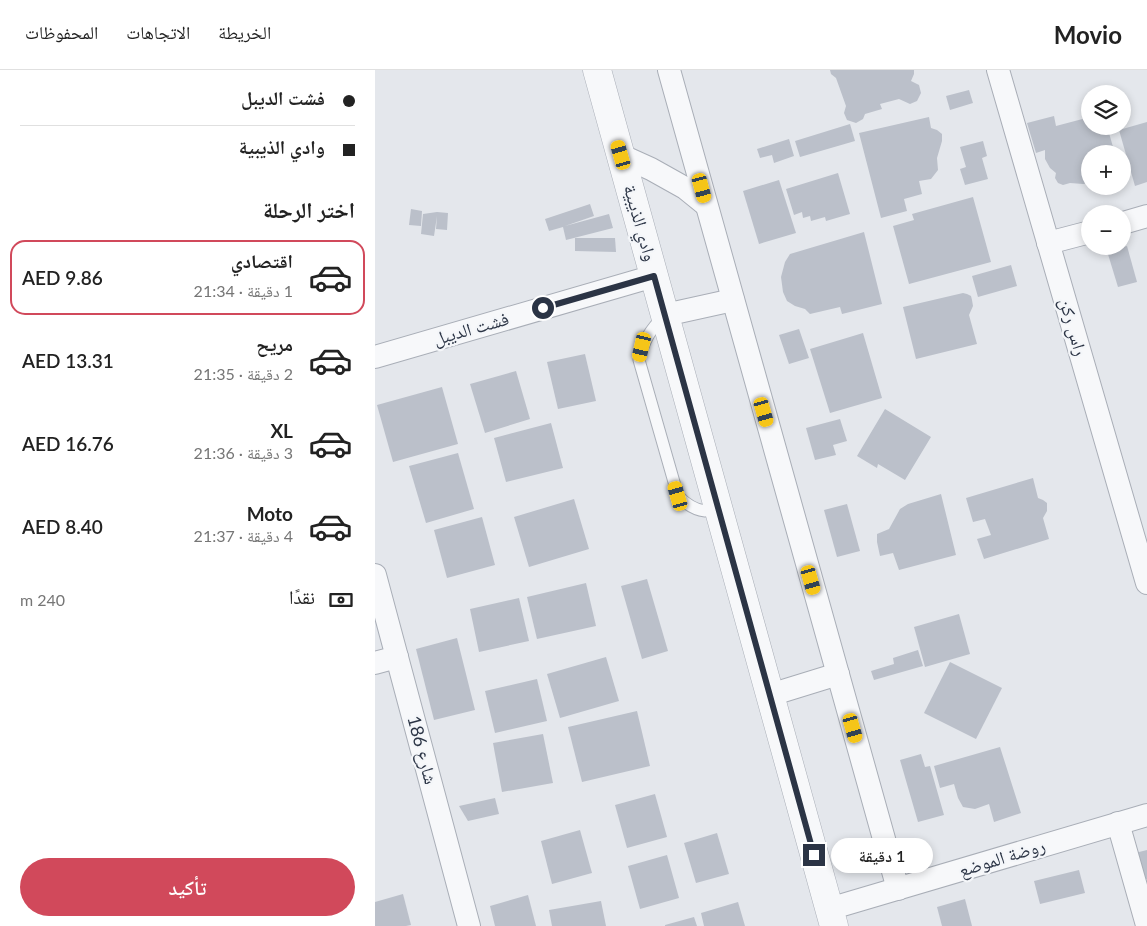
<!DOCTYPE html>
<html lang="ar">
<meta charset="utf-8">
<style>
body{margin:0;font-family:Lato,"Noto Naskh Arabic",sans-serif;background:#f2f2f2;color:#222;direction:rtl;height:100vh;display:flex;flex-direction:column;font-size:19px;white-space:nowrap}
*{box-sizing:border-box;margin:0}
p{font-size:16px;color:#767676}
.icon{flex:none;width:28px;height:28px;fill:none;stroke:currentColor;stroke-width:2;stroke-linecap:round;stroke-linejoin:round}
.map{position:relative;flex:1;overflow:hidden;direction:ltr}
.details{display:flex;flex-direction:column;background:#fff;width:375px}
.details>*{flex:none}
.hud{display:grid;align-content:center;height:110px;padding:0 20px;background:#fff}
.buttons{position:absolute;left:706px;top:15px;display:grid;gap:10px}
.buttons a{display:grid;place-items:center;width:50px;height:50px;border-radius:50%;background:#fff;box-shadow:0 2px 8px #0003;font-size:25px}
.end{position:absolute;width:22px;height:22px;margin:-11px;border:6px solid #2b3445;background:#fff;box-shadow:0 0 0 2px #fff}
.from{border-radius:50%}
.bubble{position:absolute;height:35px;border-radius:18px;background:#fff;box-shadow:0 2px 8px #0003;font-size:16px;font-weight:600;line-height:35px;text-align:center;direction:rtl}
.car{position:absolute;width:15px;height:30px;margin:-15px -8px;border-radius:6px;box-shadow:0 0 4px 1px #0007;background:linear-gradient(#f5c518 24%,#345 0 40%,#f5c518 0 76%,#345 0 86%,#f5c518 0)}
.hud b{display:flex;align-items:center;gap:18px;height:48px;font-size:19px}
.hud b+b{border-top:1px solid #e0e0e0}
.hud i{width:12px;height:12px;background:#222}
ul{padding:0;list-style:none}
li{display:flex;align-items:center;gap:15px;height:75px;margin:0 10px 8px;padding:0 10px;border:2px solid transparent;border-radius:15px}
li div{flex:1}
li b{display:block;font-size:19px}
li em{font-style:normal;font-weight:600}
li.on{border-color:#d1495b}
li>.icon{width:45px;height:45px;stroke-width:1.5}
h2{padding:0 20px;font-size:22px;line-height:60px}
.pay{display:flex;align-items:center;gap:12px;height:55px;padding:0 20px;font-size:19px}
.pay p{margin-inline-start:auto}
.primary-button{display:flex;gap:10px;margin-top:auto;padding:10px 20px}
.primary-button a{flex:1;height:58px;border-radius:30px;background:#d1495b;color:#fff;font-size:20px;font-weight:600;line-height:58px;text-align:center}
header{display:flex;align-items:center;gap:30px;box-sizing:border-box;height:70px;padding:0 25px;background:#fff;border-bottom:1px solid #e0e0e0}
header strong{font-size:24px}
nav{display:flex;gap:28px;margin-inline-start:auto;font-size:18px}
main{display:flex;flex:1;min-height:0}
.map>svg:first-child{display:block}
.building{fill:#bbc0ca}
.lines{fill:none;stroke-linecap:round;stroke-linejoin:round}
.service-casing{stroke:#a9aeb7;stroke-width:13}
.minor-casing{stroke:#a9aeb7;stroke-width:24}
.tertiary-casing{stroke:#a9aeb7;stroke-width:29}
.service{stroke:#f7f8fa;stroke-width:11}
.minor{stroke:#f7f8fa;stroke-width:22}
.tertiary{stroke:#f7f8fa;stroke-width:28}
.route{stroke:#2b3445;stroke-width:6}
.labels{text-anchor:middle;stroke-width:4.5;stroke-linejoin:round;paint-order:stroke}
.street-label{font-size:18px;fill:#2b3445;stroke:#f4f6f9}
</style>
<header>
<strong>Movio</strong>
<nav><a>الخريطة</a><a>الاتجاهات</a><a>المحفوظات</a></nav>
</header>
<main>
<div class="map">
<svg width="772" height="856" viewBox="0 0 772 856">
<rect width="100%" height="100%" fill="#e4e7ec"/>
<g class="building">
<polygon points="455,0 539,0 539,4 536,11 544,15 546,23 542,31 535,34 524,29 505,34 507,39 490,44 488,49 481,53 472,50 469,43 471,36 461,8 456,4"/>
<polygon points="594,20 598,33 575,40 571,26"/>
<polygon points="679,46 681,56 715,47 715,56 732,56 740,84 715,84 715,113 708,114 695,113 688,115 683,113 680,108 681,103 675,98 670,89 670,80 661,83 652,53"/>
<polygon points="554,47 556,58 562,60 567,64 567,71 562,88 563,100 556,109 544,111 547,124 529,129 532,141 506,148 484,63"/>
<polygon points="772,52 772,112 760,116 744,60"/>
<polygon points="475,54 480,71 425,87 420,71"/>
<polygon points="414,69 419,86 399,93 397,85 385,88 382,79"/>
<polygon points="608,71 612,86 607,88 613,109 590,115 585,99 591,97 585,77"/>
<polygon points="463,103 475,144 451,151 450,147 436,151 435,146 428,148 427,142 419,145 411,119"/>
<polygon points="404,110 421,163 384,174 368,121"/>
<polygon points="598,127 616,192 534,214 518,156 539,150 537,144"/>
<polygon points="215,134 219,146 190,156 234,144 238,158 191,170 188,157 174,161 170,149"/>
<polygon points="36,139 47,141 46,156 34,155"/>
<polygon points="62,142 73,143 72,160 61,159 62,146 59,166 46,164 48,144"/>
<polygon points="489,162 507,234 467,244 465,237 435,244 430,239 420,236 412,231 408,222 406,207 410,192 415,184"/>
<polygon points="200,168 240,168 241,182 200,181"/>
<polygon points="752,176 762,212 743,217 732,181"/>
<polygon points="636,195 642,216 603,227 597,206"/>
<polygon points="588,223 592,224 596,226 597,230 598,236 594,245 602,274 541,289 528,237"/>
<polygon points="424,259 434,288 414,294 404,265"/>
<polygon points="488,263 507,328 455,343 435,279"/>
<polygon points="210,284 221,331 183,339 172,292"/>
<polygon points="141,301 155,349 110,363 95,314"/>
<polygon points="67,317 83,374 18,392 2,335"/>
<polygon points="510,339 556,367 530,410 503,394 502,398 482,386"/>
<polygon points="465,349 472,371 458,375 461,385 440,390 431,358"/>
<polygon points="176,353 188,398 131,412 119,368"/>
<polygon points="83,383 99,439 51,453 34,396"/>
<polygon points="658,408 663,428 668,430 672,433 672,441 668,448 674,469 609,489 602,469 616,465 610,449 598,452 591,428"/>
<polygon points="566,424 581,485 524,500 518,483 505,486 502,472 502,464 514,459 525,439 533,434"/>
<polygon points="199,429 214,479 154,497 139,447"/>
<polygon points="472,434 485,481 462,487 449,440"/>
<polygon points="107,447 120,495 72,508 59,460"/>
<polygon points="272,509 293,581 267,589 246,516"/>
<polygon points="211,513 221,556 162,569 152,527"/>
<polygon points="144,528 154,571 104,582 95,539"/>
<polygon points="584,544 595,584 550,597 539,557"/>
<polygon points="82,568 100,640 59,650 41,579"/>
<polygon points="543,580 548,596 499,610 496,601 519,594 518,588"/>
<polygon points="231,587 244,631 185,648 172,604"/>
<polygon points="575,592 627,618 601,669 549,643"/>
<polygon points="162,609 172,651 120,663 110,621"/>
<polygon points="262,641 275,696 207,712 193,657"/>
<polygon points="168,664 178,713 127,722 118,673"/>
<polygon points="625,677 646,743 619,752 614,734 600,739 588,737 583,728 579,714 565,718 559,696"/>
<polygon points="546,684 550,697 555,696 569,745 543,752 525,690"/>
<polygon points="280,724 292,767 252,778 240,735"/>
<polygon points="120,728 124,744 93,751 84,736"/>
<polygon points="205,760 217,803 177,814 166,771"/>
<polygon points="342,763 354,804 321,813 309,773"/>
<polygon points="772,780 772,809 763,811 756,784"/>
<polygon points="292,785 304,828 265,839 253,796"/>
<polygon points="704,800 710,823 665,834 659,811"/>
<polygon points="28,824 36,855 31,856 0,856 0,832"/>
<polygon points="153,825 161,856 120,856 115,836"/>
<polygon points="590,829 597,856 567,856 562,837"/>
<polygon points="226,831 231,856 177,856 174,840"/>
<polygon points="363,832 370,856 329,856 326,843"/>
<polygon points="319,847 322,856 290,856 290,855"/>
</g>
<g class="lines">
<g class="service-casing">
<path id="service" d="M289 246C275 260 269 270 264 290L303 426C310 433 320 440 330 441 334 441 339 438 343 437"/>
</g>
<g class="minor-casing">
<g id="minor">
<polyline points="294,0 523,819"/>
<polyline points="623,0 772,513"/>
<polyline points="245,85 276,99 310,118 331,135"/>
<polyline points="748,153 772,146"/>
<polyline points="673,173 715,162"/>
<polyline points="290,245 358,230"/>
<polyline points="0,287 279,206"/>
<polyline points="0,505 94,856"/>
<polyline points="0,593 22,587"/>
<polyline points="395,625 463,604"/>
<polyline points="743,753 772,855"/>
<polyline points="454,839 772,745"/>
</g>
</g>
<g class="tertiary-casing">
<polyline id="tertiary" points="222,0 459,856"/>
</g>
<use href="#service" class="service"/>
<use href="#minor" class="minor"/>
<use href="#tertiary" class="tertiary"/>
</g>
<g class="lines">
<polyline class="route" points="168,238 279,206 439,785"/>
</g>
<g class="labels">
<g class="street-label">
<text transform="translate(265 153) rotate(74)" y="6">وادي الذيبية</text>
<text transform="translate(698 257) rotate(74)" y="6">راس ركن</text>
<text transform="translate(96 259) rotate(-16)" y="6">فشت الديبل</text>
<text transform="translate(47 680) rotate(75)" y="6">شارع 186</text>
<text transform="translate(627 788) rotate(-17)" y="6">روضة الموضع</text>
</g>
</g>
</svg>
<div class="buttons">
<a><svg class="icon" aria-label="layers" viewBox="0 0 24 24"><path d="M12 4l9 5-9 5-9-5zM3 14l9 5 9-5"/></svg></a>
<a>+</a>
<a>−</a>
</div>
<i class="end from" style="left:168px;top:238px"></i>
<i class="end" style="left:439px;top:785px"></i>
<div class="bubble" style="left:456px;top:768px;width:102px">1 دقيقة</div>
<i class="car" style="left:246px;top:85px;rotate:344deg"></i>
<i class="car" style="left:327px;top:118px;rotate:165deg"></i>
<i class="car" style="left:267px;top:277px;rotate:193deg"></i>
<i class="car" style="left:389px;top:342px;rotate:164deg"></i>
<i class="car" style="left:303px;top:426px;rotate:344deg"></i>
<i class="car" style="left:436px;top:510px;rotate:164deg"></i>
<i class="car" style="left:478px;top:658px;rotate:164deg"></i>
</div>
<section class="details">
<div class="hud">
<b><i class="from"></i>فشت الديبل</b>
<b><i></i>وادي الذيبية</b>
</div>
<h2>اختر الرحلة</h2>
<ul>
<li class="on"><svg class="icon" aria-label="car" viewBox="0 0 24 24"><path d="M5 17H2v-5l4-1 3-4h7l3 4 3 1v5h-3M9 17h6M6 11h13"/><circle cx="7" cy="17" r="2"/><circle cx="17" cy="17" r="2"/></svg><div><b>اقتصادي</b><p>1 دقيقة · 21:34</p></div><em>AED 9.86</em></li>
<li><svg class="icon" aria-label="car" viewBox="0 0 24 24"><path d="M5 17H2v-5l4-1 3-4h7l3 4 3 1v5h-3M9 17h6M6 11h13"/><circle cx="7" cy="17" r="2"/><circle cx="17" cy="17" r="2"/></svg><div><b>مريح</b><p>2 دقيقة · 21:35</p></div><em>AED 13.31</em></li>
<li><svg class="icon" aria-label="car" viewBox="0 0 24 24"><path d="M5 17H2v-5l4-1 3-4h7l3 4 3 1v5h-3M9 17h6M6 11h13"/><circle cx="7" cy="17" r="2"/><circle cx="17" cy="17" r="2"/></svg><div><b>XL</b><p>3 دقيقة · 21:36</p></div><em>AED 16.76</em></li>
<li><svg class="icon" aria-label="car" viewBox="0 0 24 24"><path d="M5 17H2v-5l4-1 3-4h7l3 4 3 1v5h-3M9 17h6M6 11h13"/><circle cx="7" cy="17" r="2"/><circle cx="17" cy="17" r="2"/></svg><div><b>Moto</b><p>4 دقيقة · 21:37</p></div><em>AED 8.40</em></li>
</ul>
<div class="pay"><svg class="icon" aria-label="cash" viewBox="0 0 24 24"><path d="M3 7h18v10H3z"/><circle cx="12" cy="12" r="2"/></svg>نقدًا<p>240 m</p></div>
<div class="primary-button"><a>تأكيد</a></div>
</section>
</main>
